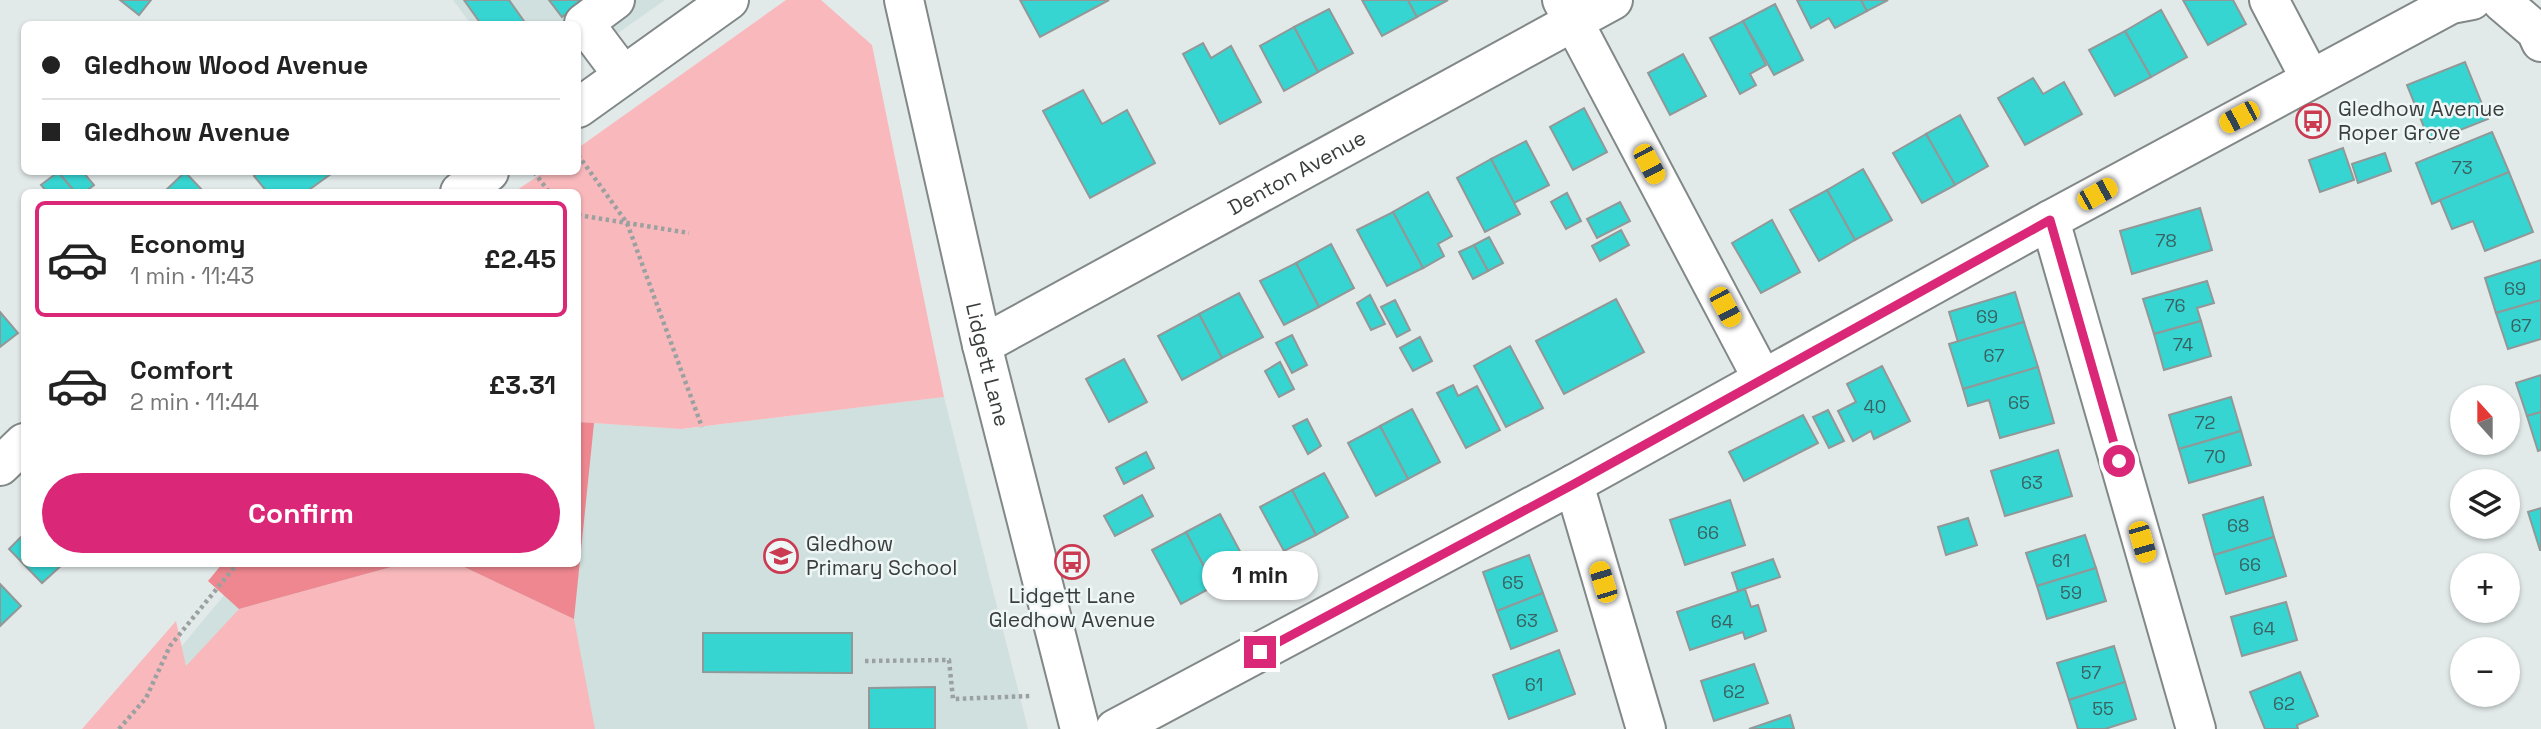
<!DOCTYPE html>
<meta charset="utf-8">
<style>
body{margin:0;font-family:"Space Grotesk",sans-serif;background:#f2f2f2;color:#222;height:100vh;display:flex;flex-direction:column;font-size:26px;white-space:nowrap}
*{box-sizing:border-box;margin:0}
p{font-size:23px;color:#767676}
.icon{flex:none;width:38px;height:38px;fill:none;stroke:currentColor;stroke-width:2;stroke-linecap:round;stroke-linejoin:round}
.map{position:relative;flex:1;overflow:hidden}
.side{position:absolute;left:21px;top:189px;width:560px;height:378px;display:flex;flex-direction:column;background:#fff;border-radius:10px;box-shadow:0 2px 5px #0004}
.side>*{flex:none}
.hud{position:absolute;left:21px;top:21px;width:560px;height:154px;border-radius:10px;box-shadow:0 2px 5px #0004;display:grid;align-content:center;height:154px;padding:0 21px;background:#fff}
.needle{width:46px;rotate:339deg}
.buttons{position:absolute;left:2450px;top:385px;display:grid;gap:14px}
.buttons a{display:grid;place-items:center;width:70px;height:70px;border-radius:50%;background:#fff;box-shadow:0 2px 5px #0004;font-size:35px}
.end{position:absolute;width:32px;height:32px;margin:-16px;border:9px solid #db2777;background:#fff;box-shadow:0 0 0 4px #fff}
.from{border-radius:50%}
.bubble{position:absolute;height:49px;border-radius:24px;background:#fff;box-shadow:0 2px 5px #0004;font-size:23px;font-weight:800;line-height:49px;text-align:center}
.car{position:absolute;width:21px;height:42px;margin:-21px -10px;border-radius:9px;box-shadow:0 0 5px 2px #0007;background:linear-gradient(#f5c518 24%,#345 0 40%,#f5c518 0 76%,#345 0 86%,#f5c518 0)}
.hud b{display:flex;align-items:center;gap:24px;height:66px;font-size:26px}
.hud b+b{border-top:2px solid #e0e0e0}
.hud i{width:18px;height:18px;background:#222}
ul{padding:12px 0 0;list-style:none}
li{display:flex;align-items:center;gap:21px;height:116px;margin:0 14px 10px;padding:0 7px;border:4px solid transparent;border-radius:10px}
li div{flex:1}
li b{display:block;font-size:26px}
li em{font-style:normal;font-weight:800}
li.active{border-color:#db2777}
li>.icon{width:63px;height:63px;stroke-width:1.5}
.action{display:flex;gap:14px;margin-top:auto;padding:14px 21px}
.action a{flex:1;height:80px;border-radius:42px;background:#db2777;color:#fff;font-size:28px;font-weight:800;line-height:80px;text-align:center}
.map>svg:first-child{display:block}
.built{fill:#d0e0df}
.green{fill:#f9b9bc}
.forest{fill:#ee878f}
.building{fill:#36d5d2;stroke:#919897;stroke-width:2}
.lines{fill:none;stroke-linecap:round;stroke-linejoin:round}
.minor-casing{stroke:#818887;stroke-width:42}
.path{stroke:#9ba0a0;stroke-width:4.5;stroke-dasharray:3.5 3.5;stroke-linecap:butt}
.minor{stroke:#fff;stroke-width:38}
.route{stroke:#db2777;stroke-width:9}
.labels{text-anchor:middle;stroke-width:5;stroke-linejoin:round;paint-order:stroke}
.number-label{font-size:18px;fill:#396362}
.poi-label{font-size:21px;fill:#3a3d3d;stroke:#eff6f6;text-anchor:start}
.street-label{font-size:21px;fill:#3a3d3d;stroke:#eff6f6}
</style>
<div class="map">
<svg width="2541" height="729" viewBox="0 0 2541 729">
<rect width="100%" height="100%" fill="#e2e9e9"/>
<g class="built">
<polygon points="453,0 665,0 578,61 578,24 471,24"/>
<polygon points="944,397 1028,729 199,729 181,647 250,564 578,564 578,422 682,429"/>
</g>
<g class="green">
<polygon points="786,0 821,0 872,45 944,397 681,429 578,422 578,192 514,192 544,172 578,172 578,148"/>
<polygon points="402,564 458,564 574,619 595,729 82,729 176,621 186,666 239,609"/>
</g>
<g class="forest">
<polygon points="578,422 594,423 574,619 458,564 578,564"/>
<polygon points="222,564 402,564 239,609 208,581"/>
</g>
<g class="building">
<polygon points="120,0 151,0 139,15"/>
<polygon points="464,0 509,0 526,24 481,24"/>
<polygon points="549,0 583,0 562,17"/>
<polygon points="1020,0 1109,0 1040,37"/>
<polygon points="1362,0 1408,0 1417,17 1382,36"/>
<polygon points="1408,0 1448,0 1417,17"/>
<polygon points="1797,0 1861,0 1867,11 1835,28 1829,18 1811,28"/>
<polygon points="1861,0 1888,0 1867,11"/>
<polygon points="2183,0 2233,0 2246,24 2208,45"/>
<polygon points="1775,4 1803,60 1774,75 1743,21"/>
<polygon points="1329,9 1353,53 1318,72 1294,27"/>
<polygon points="2161,10 2187,57 2151,77 2125,31"/>
<polygon points="1743,21 1766,65 1750,74 1756,85 1740,94 1710,38"/>
<polygon points="1294,27 1318,72 1284,91 1260,46"/>
<polygon points="2125,31 2151,77 2115,96 2089,50"/>
<polygon points="1203,43 1211,58 1231,46 1261,102 1220,124 1183,54"/>
<polygon points="1683,54 1706,96 1670,115 1648,73"/>
<polygon points="2465,62 2488,119 2430,142 2407,85"/>
<polygon points="2033,78 2043,94 2064,82 2082,114 2025,145 1998,98"/>
<polygon points="1083,90 1102,124 1127,110 1155,163 1090,198 1043,111"/>
<polygon points="1584,108 1607,152 1573,170 1550,127"/>
<polygon points="1960,115 1988,166 1955,185 1926,134"/>
<polygon points="2492,132 2509,172 2432,204 2416,163"/>
<polygon points="1926,134 1955,185 1922,203 1893,153"/>
<polygon points="1526,141 1549,185 1514,203 1491,159"/>
<polygon points="2343,148 2354,180 2320,192 2309,160"/>
<polygon points="2385,153 2391,171 2358,183 2352,164"/>
<polygon points="1491,159 1520,214 1485,232 1457,178"/>
<polygon points="1863,169 1892,220 1855,240 1827,190"/>
<polygon points="58,172 83,172 94,185 85,192 75,192"/>
<polygon points="58,172 75,192 47,192 41,185"/>
<polygon points="185,172 204,192 164,192"/>
<polygon points="260,172 330,172 331,174 306,192 267,192 254,176"/>
<polygon points="2509,172 2533,232 2485,251 2473,221 2452,229 2440,200"/>
<polygon points="1827,190 1855,240 1819,261 1790,210"/>
<polygon points="1428,192 1452,236 1438,244 1444,256 1423,268 1393,212"/>
<polygon points="1567,193 1581,221 1566,229 1551,202"/>
<polygon points="1620,202 1630,221 1597,238 1587,219"/>
<polygon points="2200,208 2212,250 2132,274 2120,231"/>
<polygon points="1393,212 1423,268 1387,286 1357,230"/>
<polygon points="1772,220 1800,272 1761,293 1732,243"/>
<polygon points="1621,230 1629,245 1600,261 1592,246"/>
<polygon points="1489,237 1503,263 1488,271 1474,245"/>
<polygon points="1331,244 1354,288 1319,307 1296,263"/>
<polygon points="1474,245 1488,271 1473,279 1459,252"/>
<polygon points="2541,260 2541,300 2496,313 2485,278"/>
<polygon points="1296,263 1319,307 1284,325 1260,281"/>
<polygon points="2207,281 2214,303 2197,308 2201,321 2154,334 2143,299"/>
<polygon points="2015,292 2024,322 1958,342 1949,312"/>
<polygon points="1239,293 1263,337 1222,358 1199,314"/>
<polygon points="1370,295 1385,324 1371,330 1357,303"/>
<polygon points="1616,299 1644,352 1564,394 1536,341"/>
<polygon points="1395,300 1410,330 1397,337 1381,307"/>
<polygon points="2541,300 2541,339 2508,349 2496,313"/>
<polygon points="0,312 18,333 0,347"/>
<polygon points="1199,314 1222,358 1182,380 1158,336"/>
<polygon points="2201,321 2211,356 2164,370 2154,334"/>
<polygon points="2024,322 2038,367 1963,389 1949,344"/>
<polygon points="1292,335 1307,365 1292,373 1276,343"/>
<polygon points="1420,337 1432,361 1413,371 1400,348"/>
<polygon points="1510,346 1543,408 1506,427 1474,366"/>
<polygon points="1124,359 1147,402 1109,422 1086,379"/>
<polygon points="1280,362 1294,389 1279,397 1265,371"/>
<polygon points="1882,366 1910,421 1874,439 1871,431 1853,441 1838,411 1856,402 1847,384"/>
<polygon points="2038,367 2054,423 2000,438 1989,400 1968,406 1963,389"/>
<polygon points="2541,375 2541,412 2527,416 2516,383"/>
<polygon points="1453,385 1458,396 1477,386 1500,430 1466,448 1437,393"/>
<polygon points="2231,397 2241,431 2179,449 2169,415"/>
<polygon points="1412,409 1440,462 1408,479 1380,426"/>
<polygon points="1828,410 1844,441 1829,448 1813,417"/>
<polygon points="2541,412 2541,450 2538,451 2527,416"/>
<polygon points="1803,415 1818,443 1744,481 1729,452"/>
<polygon points="1307,419 1321,446 1308,454 1293,426"/>
<polygon points="1380,426 1408,479 1376,496 1348,443"/>
<polygon points="2241,431 2251,465 2189,483 2179,449"/>
<polygon points="2058,450 2072,496 2005,516 1991,471"/>
<polygon points="1146,452 1154,468 1124,484 1116,468"/>
<polygon points="1324,473 1348,517 1316,535 1292,490"/>
<polygon points="1292,490 1316,535 1284,551 1260,507"/>
<polygon points="1142,495 1153,516 1115,536 1104,516"/>
<polygon points="2263,497 2274,537 2214,555 2203,515"/>
<polygon points="1730,500 1745,545 1685,565 1670,520"/>
<polygon points="2541,508 2541,550 2540,550 2528,512"/>
<polygon points="1220,514 1249,568 1214,586 1186,532"/>
<polygon points="1968,518 1977,545 1946,555 1938,527"/>
<polygon points="1186,532 1214,586 1181,604 1152,550"/>
<polygon points="24,534 24,564 63,564 42,583 9,549"/>
<polygon points="2085,535 2096,568 2037,586 2026,553"/>
<polygon points="2274,537 2286,576 2226,594 2214,555"/>
<polygon points="1529,555 1543,593 1497,611 1483,572"/>
<polygon points="1773,559 1780,577 1738,591 1732,573"/>
<polygon points="2096,568 2106,601 2047,619 2037,586"/>
<polygon points="0,584 21,606 0,626"/>
<polygon points="1745,589 1751,607 1758,605 1766,631 1745,639 1743,632 1690,650 1677,612"/>
<polygon points="1543,593 1557,631 1511,649 1497,611"/>
<polygon points="2286,602 2297,640 2242,656 2231,617"/>
<polygon points="703,633 852,633 852,673 703,672"/>
<polygon points="2114,646 2125,682 2069,700 2057,663"/>
<polygon points="1559,650 1575,694 1509,719 1493,675"/>
<polygon points="1754,664 1768,703 1714,721 1701,681"/>
<polygon points="2300,672 2318,716 2297,725 2298,729 2265,729 2250,692"/>
<polygon points="2125,682 2136,719 2105,729 2078,729 2069,700"/>
<polygon points="935,687 935,729 869,729 869,688"/>
<polygon points="1790,715 1794,729 1749,729"/>
</g>
<g class="lines">
<g class="minor-casing">
<g id="minor">
<polyline points="615,0 584,23 623,75"/>
<path id="s1" d="M904 0 982 345 1080 729"/>
<polyline points="1562,0 1762,378"/>
<polyline points="2269,0 2310,78"/>
<polyline points="2502,2 2536,31 2541,42"/>
<polyline points="578,108 729,0"/>
<polyline points="460,192 489,172"/>
<polyline points="2050,220 2196,729"/>
<path id="s2" d="M982 345 1613 0"/>
<polyline points="0,466 24,443"/>
<polyline points="1574,484 1646,729"/>
<polyline points="1115,729 1574,484 2050,220 2451,4 2472,0"/>
</g>
</g>
<g class="path">
<polyline points="578,155 627,223 702,427"/>
<polyline points="534,172 549,192"/>
<polyline points="578,215 689,233"/>
<polyline points="865,661 949,660 953,699 1031,696"/>
<polyline points="119,729 146,698 170,646 237,564"/>
</g>
<use href="#minor" class="minor"/>
</g>
<g class="lines">
<polyline class="route" points="1260,652 1574,484 2050,220 2119,461"/>
</g>
<defs>
<g id="bus-ring" transform="scale(1.75)"><circle r="9.5" fill="#eff6f6" stroke="#ca3a51" stroke-width="1.5"/><path d="M-5-6H5V4H4V6H2V4H-2V6H-4V4H-5ZM-3.5-4V0h7V-4ZM-3.5 1.2v1.5H-2V1.2ZM2 1.2v1.5H3.5V1.2Z" fill="#ca3a51"/></g>
<g id="school-ring" transform="scale(1.75)"><circle r="9.5" fill="#eff6f6" stroke="#ca3a51" stroke-width="1.5"/><path d="M0-5L7-2L0 1L-7-2ZM-4 1L0 2.5L4 1V4Q0 6-4 4Z" fill="#ca3a51"/></g>
</defs>
<g fill-rule="evenodd">
<use href="#bus-ring" x="2313" y="121"/>
<use href="#school-ring" x="781" y="556"/>
<use href="#bus-ring" x="1072" y="562"/>
</g>
<g class="labels">
<g class="number-label">
<text x="2462" y="174">73</text>
<text x="2166" y="247">78</text>
<text x="2515" y="295">69</text>
<text x="2175" y="312">76</text>
<text x="1987" y="323">69</text>
<text x="2521" y="332">67</text>
<text x="2183" y="351">74</text>
<text x="1994" y="362">67</text>
<text x="2019" y="409">65</text>
<text x="1875" y="413">40</text>
<text x="2205" y="429">72</text>
<text x="2215" y="463">70</text>
<text x="2032" y="489">63</text>
<text x="2238" y="532">68</text>
<text x="1708" y="539">66</text>
<text x="2061" y="567">61</text>
<text x="2250" y="571">66</text>
<text x="1513" y="589">65</text>
<text x="2071" y="599">59</text>
<text x="1527" y="627">63</text>
<text x="1722" y="628">64</text>
<text x="2264" y="635">64</text>
<text x="2091" y="679">57</text>
<text x="1534" y="691">61</text>
<text x="1734" y="698">62</text>
<text x="2284" y="710">62</text>
<text x="2103" y="715">55</text>
</g>
<g class="poi-label">
<text x="2338" y="116">Gledhow Avenue<tspan x="2338" dy="24">Roper Grove</tspan></text>
<text x="806" y="551">Gledhow<tspan x="806" dy="24">Primary School</tspan></text>
<text x="1072" y="603" text-anchor="middle">Lidgett Lane<tspan x="1072" dy="24">Gledhow Avenue</tspan></text>
</g>
<g class="street-label">
<text dy="7" stroke="none"><textPath href="#s2" startOffset="359">Denton Avenue</textPath></text>
<text dy="7" stroke="none"><textPath href="#s1" startOffset="374">Lidgett Lane</textPath></text>
</g>
</g>
</svg>
<div class="buttons">
<a><svg class="needle" viewBox="-14 -14 28 28"><path d="M0-13l5 13h-10z" fill="#e53935"/><path d="M0 13l5-13h-10z" fill="#767676"/></svg></a>
<a><svg class="icon" aria-label="layers" viewBox="0 0 24 24"><path d="M12 4l9 5-9 5-9-5zM3 14l9 5 9-5"/></svg></a>
<a>+</a>
<a>−</a>
</div>
<i class="end from" style="left:2119px;top:461px"></i>
<i class="end" style="left:1260px;top:652px"></i>
<div class="bubble" style="left:1202px;top:551px;width:116px">1 min</div>
<i class="car" style="left:2239px;top:117px;rotate:242deg"></i>
<i class="car" style="left:1649px;top:164px;rotate:152deg"></i>
<i class="car" style="left:2097px;top:194px;rotate:61deg"></i>
<i class="car" style="left:1725px;top:307px;rotate:152deg"></i>
<i class="car" style="left:2142px;top:542px;rotate:164deg"></i>
<i class="car" style="left:1603px;top:582px;rotate:343deg"></i>
<div class="hud">
<b><i class="from"></i>Gledhow Wood Avenue</b>
<b><i></i>Gledhow Avenue</b>
</div>
<section class="side">
<ul>
<li class="active"><svg class="icon" aria-label="car" viewBox="0 0 24 24"><path d="M5 17H2v-5l4-1 3-4h7l3 4 3 1v5h-3M9 17h6M6 11h13"/><circle cx="7" cy="17" r="2"/><circle cx="17" cy="17" r="2"/></svg><div><b>Economy</b><p>1 min · 11:43</p></div><em>£2.45</em></li>
<li><svg class="icon" aria-label="car" viewBox="0 0 24 24"><path d="M5 17H2v-5l4-1 3-4h7l3 4 3 1v5h-3M9 17h6M6 11h13"/><circle cx="7" cy="17" r="2"/><circle cx="17" cy="17" r="2"/></svg><div><b>Comfort</b><p>2 min · 11:44</p></div><em>£3.31</em></li>
</ul>
<div class="action"><a>Confirm</a></div>
</section>
</div>
